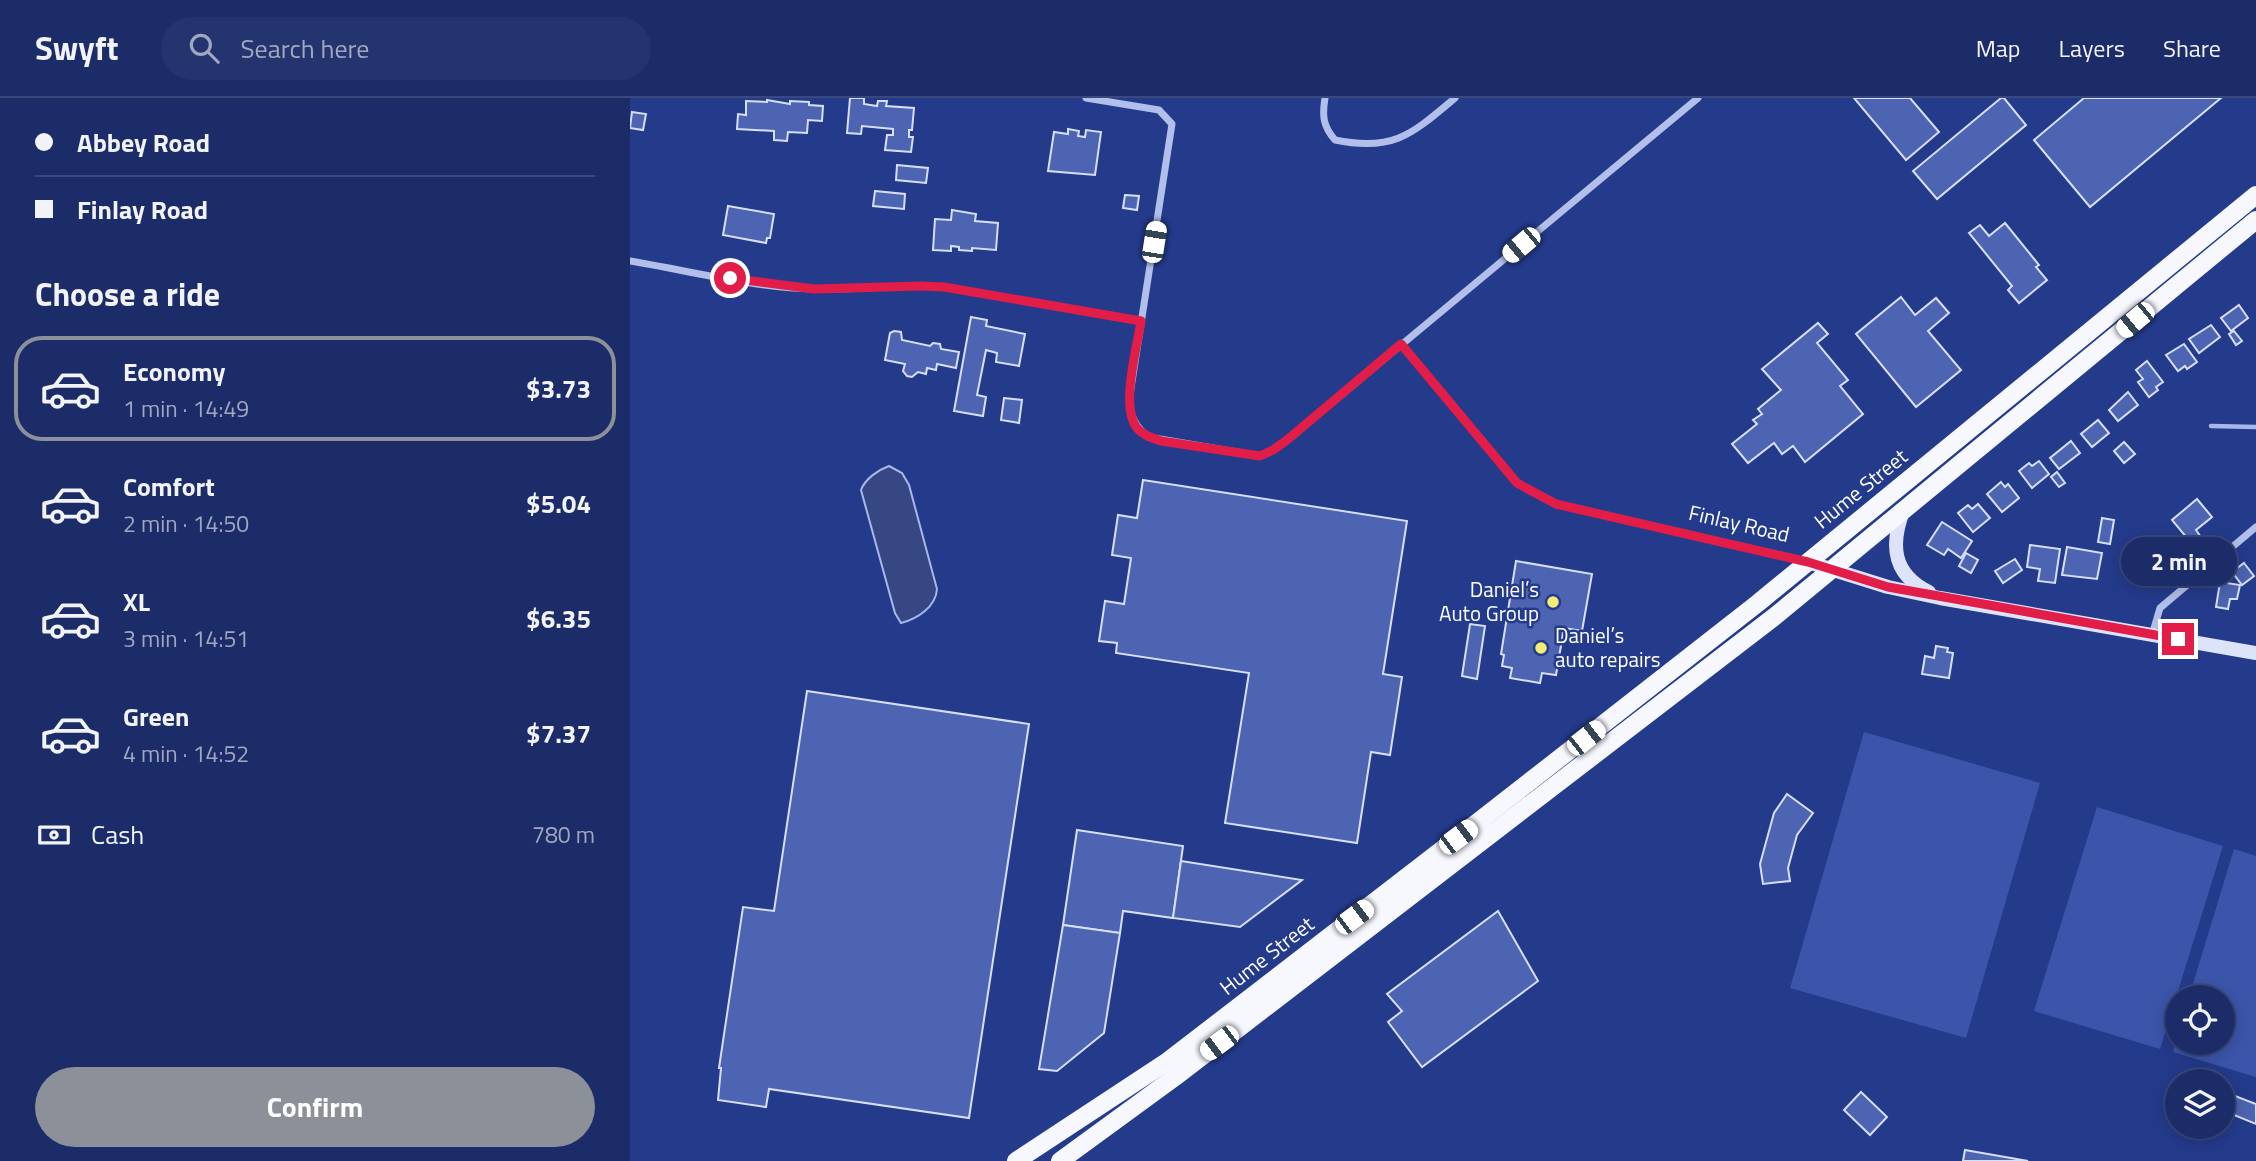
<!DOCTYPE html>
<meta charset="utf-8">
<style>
body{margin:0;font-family:"Titillium Web",sans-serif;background:#24346f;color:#f1f3f6;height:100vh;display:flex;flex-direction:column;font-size:26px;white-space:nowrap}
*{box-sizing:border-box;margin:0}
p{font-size:23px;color:#a0a7c0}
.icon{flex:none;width:38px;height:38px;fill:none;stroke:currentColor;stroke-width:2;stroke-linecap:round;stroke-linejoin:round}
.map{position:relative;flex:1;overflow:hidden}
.drawer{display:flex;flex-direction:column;background:#1b2c69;width:630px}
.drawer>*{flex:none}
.hud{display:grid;align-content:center;height:154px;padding:0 35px;background:#1b2c69}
.fabs{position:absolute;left:1535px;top:887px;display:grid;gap:14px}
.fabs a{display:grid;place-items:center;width:70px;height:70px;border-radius:50%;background:#1b2c69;box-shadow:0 4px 18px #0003,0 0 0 2px #39487d;font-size:35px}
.end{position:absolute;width:32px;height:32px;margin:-16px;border:9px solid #e11d48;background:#fff;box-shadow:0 0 0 4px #fff}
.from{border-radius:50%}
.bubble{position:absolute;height:49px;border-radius:24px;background:#1b2c69;box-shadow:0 4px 18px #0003,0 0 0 2px #39487d;font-size:23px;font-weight:700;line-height:49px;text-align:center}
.car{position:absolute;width:21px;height:42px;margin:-21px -10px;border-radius:9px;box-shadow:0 0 5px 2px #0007;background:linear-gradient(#fff 24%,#345 0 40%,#fff 0 76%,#345 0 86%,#fff 0)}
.hud b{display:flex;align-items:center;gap:24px;height:66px;font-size:26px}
.hud b+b{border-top:2px solid #39487d}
.hud i{width:18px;height:18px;background:#f1f3f6}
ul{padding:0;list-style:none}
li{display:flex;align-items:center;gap:21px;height:105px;margin:0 14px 10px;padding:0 21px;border:4px solid transparent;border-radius:28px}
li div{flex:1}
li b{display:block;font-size:26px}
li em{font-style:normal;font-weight:700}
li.on{border-color:#8c9099}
li>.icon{width:63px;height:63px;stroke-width:1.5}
h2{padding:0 35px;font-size:32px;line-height:84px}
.pay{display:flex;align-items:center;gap:18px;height:77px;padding:0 35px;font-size:26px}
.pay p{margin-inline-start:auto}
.primary-button{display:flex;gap:14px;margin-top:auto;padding:14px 35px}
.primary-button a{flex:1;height:80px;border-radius:42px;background:#8c9099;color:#fff;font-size:28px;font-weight:700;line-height:80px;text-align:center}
header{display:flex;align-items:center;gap:42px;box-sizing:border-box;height:98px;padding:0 35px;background:#1b2c69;border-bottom:2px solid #39487d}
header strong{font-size:33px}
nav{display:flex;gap:38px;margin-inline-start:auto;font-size:24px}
.search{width:490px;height:63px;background:#24346f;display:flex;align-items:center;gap:18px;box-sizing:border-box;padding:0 24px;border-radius:38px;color:#a0a7c0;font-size:26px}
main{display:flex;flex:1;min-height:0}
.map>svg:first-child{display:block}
.green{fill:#3c55aa}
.water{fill:#374783;stroke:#a6b7eb;stroke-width:2}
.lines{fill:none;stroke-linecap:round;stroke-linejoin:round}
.stream{stroke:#a6b7eb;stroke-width:4.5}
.building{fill:#4c64b2;stroke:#d7dff8;stroke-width:2}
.street{stroke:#b2bfea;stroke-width:7}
.secondary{stroke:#dde3f8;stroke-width:14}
.primary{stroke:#f6f8fe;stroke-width:18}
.route{stroke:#e11d48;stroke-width:9}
.poi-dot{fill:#f5ec76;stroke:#243b8c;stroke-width:2.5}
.labels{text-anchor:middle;stroke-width:5;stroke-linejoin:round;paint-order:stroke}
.street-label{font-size:21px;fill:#fff;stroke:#243b8c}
.poi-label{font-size:21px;fill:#fff;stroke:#243b8c;text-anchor:end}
</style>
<header>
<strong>Swyft</strong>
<div class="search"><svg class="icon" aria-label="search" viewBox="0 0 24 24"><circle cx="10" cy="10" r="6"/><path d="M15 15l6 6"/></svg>Search here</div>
<nav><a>Map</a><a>Layers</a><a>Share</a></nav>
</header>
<main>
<section class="drawer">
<div class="hud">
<b><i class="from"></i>Abbey Road</b>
<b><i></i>Finlay Road</b>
</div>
<h2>Choose a ride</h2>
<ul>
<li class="on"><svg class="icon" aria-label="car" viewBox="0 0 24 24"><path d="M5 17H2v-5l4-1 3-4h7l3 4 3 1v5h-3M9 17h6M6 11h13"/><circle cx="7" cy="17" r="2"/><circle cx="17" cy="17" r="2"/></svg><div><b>Economy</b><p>1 min · 14:49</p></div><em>$3.73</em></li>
<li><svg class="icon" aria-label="car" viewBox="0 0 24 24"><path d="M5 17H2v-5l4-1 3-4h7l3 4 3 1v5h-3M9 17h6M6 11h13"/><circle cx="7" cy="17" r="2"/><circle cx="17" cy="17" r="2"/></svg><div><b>Comfort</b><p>2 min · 14:50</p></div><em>$5.04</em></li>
<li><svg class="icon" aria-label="car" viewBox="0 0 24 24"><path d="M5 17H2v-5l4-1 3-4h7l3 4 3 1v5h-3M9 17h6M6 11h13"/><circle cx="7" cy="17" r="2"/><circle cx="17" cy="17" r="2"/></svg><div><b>XL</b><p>3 min · 14:51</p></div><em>$6.35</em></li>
<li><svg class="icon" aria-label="car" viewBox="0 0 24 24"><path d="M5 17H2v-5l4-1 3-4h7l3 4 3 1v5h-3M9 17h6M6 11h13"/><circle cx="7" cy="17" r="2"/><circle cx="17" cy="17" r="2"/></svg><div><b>Green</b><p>4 min · 14:52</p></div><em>$7.37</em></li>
</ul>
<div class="pay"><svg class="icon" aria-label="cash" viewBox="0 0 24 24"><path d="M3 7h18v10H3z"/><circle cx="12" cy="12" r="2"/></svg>Cash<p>780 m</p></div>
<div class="primary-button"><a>Confirm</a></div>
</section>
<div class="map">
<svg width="1626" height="1063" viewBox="0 0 1626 1063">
<rect width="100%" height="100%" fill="#243b8c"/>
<g class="green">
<polygon points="1234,634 1410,685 1336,940 1160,890"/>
<polygon points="1467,709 1593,748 1530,951 1404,913"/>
<polygon points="1604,751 1626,758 1626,979 1543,954 1547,940 1547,945 1592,945 1592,900 1559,899"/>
</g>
<path class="water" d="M259 368 272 375 279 387 307 491C306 509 287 521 271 525L265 515 231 392C235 381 248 372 259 368Z"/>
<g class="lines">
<polyline class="stream" points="1581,328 1626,329"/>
</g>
<g class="building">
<polygon points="220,0 234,0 234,6 247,8 248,3 257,3 256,8 284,10 282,32 279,32 279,39 283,39 281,54 255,52 257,37 263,37 263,31 232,28 231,36 217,35"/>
<polygon points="1224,0 1280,0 1309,34 1276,62"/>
<polygon points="1371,0 1374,0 1396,27 1307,101 1283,73"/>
<polygon points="1454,0 1591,0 1460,109 1404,42"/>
<polygon points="137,2 160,6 160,3 179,4 179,7 193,8 192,23 178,22 177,35 158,34 157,43 144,42 144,33 107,31 108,16 116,17 116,3 137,4"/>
<polygon points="2,14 16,16 13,32 0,30"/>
<polygon points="438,31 449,33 448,38 455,39 456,32 471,34 465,77 418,73 424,34 438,36"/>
<polygon points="267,67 298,70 296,85 266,82"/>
<polygon points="245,93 275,96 274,111 243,108"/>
<polygon points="495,97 509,98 507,112 493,110"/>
<polygon points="98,108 144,116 140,140 137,140 136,145 93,137"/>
<polygon points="322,112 346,116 345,123 368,125 366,152 342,150 342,153 329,152 329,149 321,148 321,153 303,152 305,121 321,122"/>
<polygon points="1375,125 1409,167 1406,169 1417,182 1389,205 1378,192 1382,188 1339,135 1350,127 1359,138"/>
<polygon points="1271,199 1285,217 1306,200 1319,215 1298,233 1331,272 1286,309 1226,236"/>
<polygon points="1609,207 1618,220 1601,233 1591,220"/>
<polygon points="341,219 357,222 356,228 395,236 389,268 366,264 367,255 356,252 347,297 356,299 353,318 324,313"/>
<polygon points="1188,225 1198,236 1187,245 1218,282 1210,288 1233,316 1175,364 1163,348 1152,356 1144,345 1118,365 1102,346 1127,326 1123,322 1132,316 1128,311 1151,292 1132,271"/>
<polygon points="1581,227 1590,239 1569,255 1559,241"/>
<polygon points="264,233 271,234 272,242 300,248 303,245 310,246 311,251 329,254 326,270 307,266 306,272 297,270 296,276 288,274 282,279 277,278 273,273 275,266 255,262 260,235"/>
<polygon points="1604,233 1612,243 1606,247 1599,236"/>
<polygon points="1554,246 1567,264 1557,271 1555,268 1548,273 1536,257"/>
<polygon points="1517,263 1533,284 1526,289 1528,292 1519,299 1508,284 1513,281 1506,272"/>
<polygon points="1498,294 1508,307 1488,323 1479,312"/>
<polygon points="374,300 392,302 389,325 371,322"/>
<polygon points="1468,322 1479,335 1462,349 1451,336"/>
<polygon points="1441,343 1450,355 1429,371 1420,360"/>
<polygon points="1494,344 1505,356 1494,365 1484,353"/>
<polygon points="1409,363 1419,376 1402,390 1389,373 1399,365 1402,368"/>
<polygon points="1427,374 1435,385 1429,389 1421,379"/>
<polygon points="513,382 777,423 753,576 772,579 760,657 741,654 727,745 595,725 619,575 486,555 487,545 469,543 475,503 494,506 501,460 482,457 488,417 507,420"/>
<polygon points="1371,384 1375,389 1378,386 1389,400 1372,414 1357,396"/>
<polygon points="1567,401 1582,419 1566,432 1571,439 1562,446 1542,422"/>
<polygon points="1348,406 1360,420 1343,434 1328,415 1338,407 1342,411"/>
<polygon points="1472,420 1484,422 1480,446 1468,444"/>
<polygon points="1312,424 1342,443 1331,460 1318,451 1314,457 1297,447"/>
<polygon points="1400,447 1430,451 1425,485 1408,483 1410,471 1397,469"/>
<polygon points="1437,449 1472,455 1467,481 1432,477"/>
<polygon points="1336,455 1348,462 1341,475 1329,468"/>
<polygon points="1385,461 1392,472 1373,485 1365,473"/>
<polygon points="886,463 962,476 952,533 934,530 926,577 912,575 910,585 880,580 882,570 872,568 874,557 871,556"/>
<polygon points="1614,465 1624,478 1612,487 1602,474"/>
<polygon points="1590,484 1610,487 1607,501 1600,501 1598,511 1586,509"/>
<polygon points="840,526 855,528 847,581 832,578"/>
<polygon points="1306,548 1318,550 1317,554 1323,555 1319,580 1292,576 1295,558 1304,560"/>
<polygon points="177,593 399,626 339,1020 139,991 136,1009 88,1002 91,970 89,970 113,809 144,813"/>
<polygon points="1157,696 1183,715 1167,737 1158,770 1160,783 1133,786 1130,766 1144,715"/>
<polygon points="447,732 553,748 543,820 493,813 490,835 433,827"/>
<polygon points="551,763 672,782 610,829 543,820"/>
<polygon points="868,813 908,883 792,969 758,924 772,913 757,896"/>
<polygon points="433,827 490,835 474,935 427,973 409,971"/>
<polygon points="1592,993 1626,1006 1626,1026 1592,1012"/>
<polygon points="1231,994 1257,1019 1240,1037 1214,1012"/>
<polygon points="1335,1052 1398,1063 1333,1063"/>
</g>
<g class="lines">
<g class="street">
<path d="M456 0 529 12 542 26 501 290C498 311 501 325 518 339L630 358 643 352 657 342 1068 0"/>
<path d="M695 0C692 18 693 28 705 42 764 54 782 36 825 0"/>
<path d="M0 163C60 173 125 190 185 191 228 192 271 186 314 189L511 223"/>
<polyline points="771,246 887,385 926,406 1176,463"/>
<polyline points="1522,537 1530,510 1626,429"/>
</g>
<g class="secondary">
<path d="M1274 411C1260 446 1262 476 1299 494"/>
<polyline points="1178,464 1258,489 1310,500 1626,555"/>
</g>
<g class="primary">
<polyline points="386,1063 538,963 848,724 1128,505 1626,97"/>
<polyline points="430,1063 545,979 1144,519 1626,122"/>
</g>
</g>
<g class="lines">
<path class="route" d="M100 180 184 191 291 188 314 189 511 223C507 250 490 309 507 330 513 338 523 340 531 343L630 358 643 352 657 342 771 246 887 385 926 406 1178 464 1258 489 1548 541"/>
</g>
<g class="poi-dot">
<circle cx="923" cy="504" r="7"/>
<circle cx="911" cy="550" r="7"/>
</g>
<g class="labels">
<g class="street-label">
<text transform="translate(1231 391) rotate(-39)" y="7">Hume Street</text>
<text transform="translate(1109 426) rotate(13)" y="7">Finlay Road</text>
<text transform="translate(637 858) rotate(-38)" y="7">Hume Street</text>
</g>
<g class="poi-label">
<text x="909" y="499">Daniel’s<tspan x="909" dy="24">Auto Group</tspan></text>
<text x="925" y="545" text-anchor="start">Daniel’s<tspan x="925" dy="24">auto repairs</tspan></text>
</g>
</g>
</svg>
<div class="fabs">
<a><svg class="icon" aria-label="locate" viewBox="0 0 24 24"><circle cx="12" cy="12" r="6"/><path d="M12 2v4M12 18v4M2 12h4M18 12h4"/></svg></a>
<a><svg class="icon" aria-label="layers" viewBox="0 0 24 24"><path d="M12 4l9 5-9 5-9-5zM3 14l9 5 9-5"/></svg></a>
</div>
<i class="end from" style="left:100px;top:180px"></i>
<i class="end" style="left:1548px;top:541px"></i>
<div class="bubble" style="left:1491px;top:439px;width:116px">2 min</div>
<i class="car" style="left:524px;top:144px;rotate:9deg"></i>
<i class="car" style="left:891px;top:147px;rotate:230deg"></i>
<i class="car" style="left:1505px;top:222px;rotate:230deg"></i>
<i class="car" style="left:956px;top:640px;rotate:52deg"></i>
<i class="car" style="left:828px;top:739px;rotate:53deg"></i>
<i class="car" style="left:724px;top:819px;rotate:53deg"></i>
<i class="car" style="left:589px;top:945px;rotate:233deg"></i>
</div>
</main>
